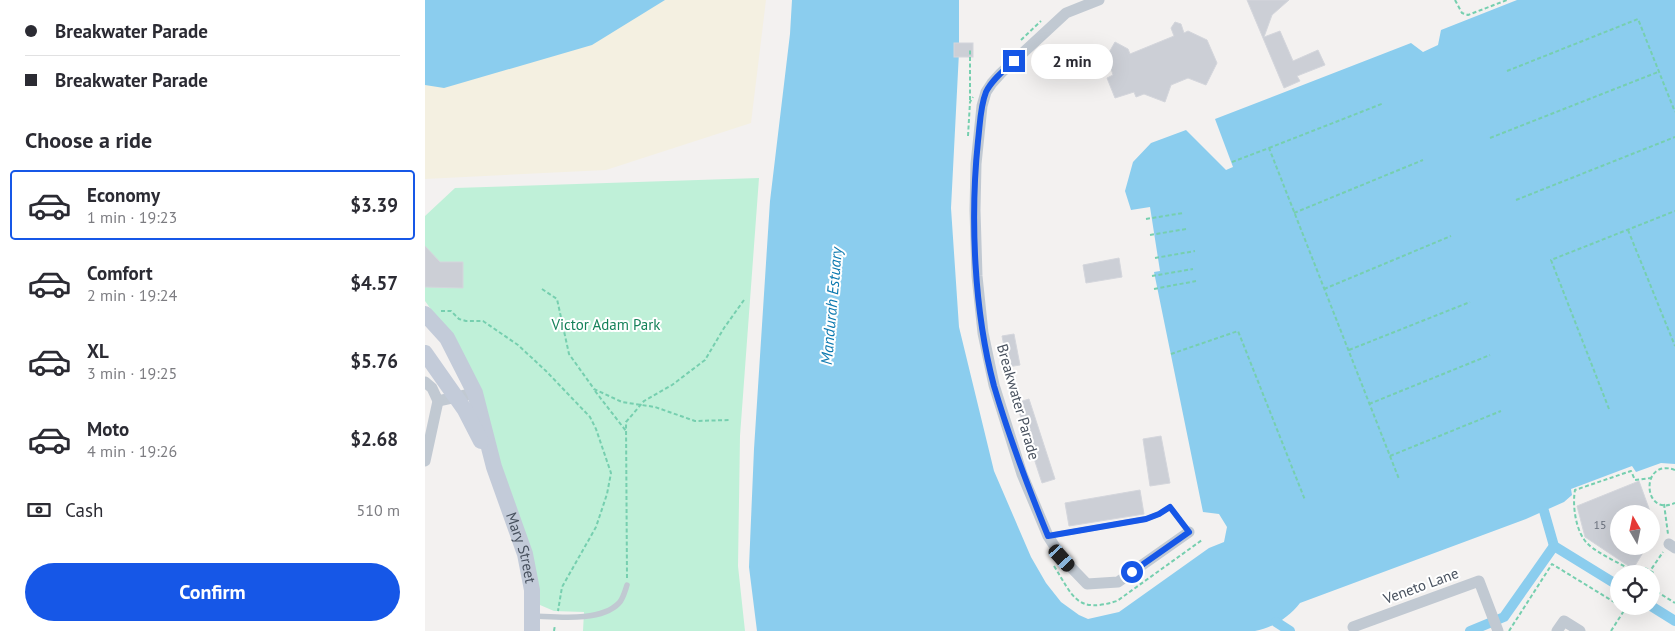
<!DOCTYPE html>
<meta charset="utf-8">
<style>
body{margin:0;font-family:"PT Sans",sans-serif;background:#f2f2f3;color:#2b2b33;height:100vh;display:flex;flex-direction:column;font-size:19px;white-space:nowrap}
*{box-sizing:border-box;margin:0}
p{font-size:16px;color:#7c7c81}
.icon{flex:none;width:28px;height:28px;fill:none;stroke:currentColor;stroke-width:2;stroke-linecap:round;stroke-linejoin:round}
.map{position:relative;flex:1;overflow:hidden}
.drawer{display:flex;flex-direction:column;background:#fff;width:425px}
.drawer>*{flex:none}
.guide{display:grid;align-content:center;height:110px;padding:0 25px;background:#fff}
.needle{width:32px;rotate:351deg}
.controls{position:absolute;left:1185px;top:505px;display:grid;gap:10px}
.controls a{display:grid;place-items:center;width:50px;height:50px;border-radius:50%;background:#fff;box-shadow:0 5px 20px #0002;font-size:25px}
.end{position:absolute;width:22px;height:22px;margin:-11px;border:6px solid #1657e7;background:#fff;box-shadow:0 0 0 2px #fff}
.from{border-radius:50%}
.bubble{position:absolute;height:35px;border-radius:18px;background:#fff;box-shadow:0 5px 20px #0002;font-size:16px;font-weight:600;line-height:35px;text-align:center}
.car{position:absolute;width:15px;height:30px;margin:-15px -8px;border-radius:6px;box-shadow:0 0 4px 1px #0007;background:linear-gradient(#222 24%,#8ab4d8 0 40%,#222 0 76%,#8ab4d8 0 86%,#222 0)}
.guide b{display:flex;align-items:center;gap:18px;height:48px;font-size:19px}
.guide b+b{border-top:1px solid #e1e1e2}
.guide i{width:12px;height:12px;background:#2b2b33}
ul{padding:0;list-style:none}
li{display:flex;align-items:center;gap:15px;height:70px;margin:0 10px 8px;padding:0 15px;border:2px solid transparent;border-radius:5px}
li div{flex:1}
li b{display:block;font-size:19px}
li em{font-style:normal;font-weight:600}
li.current{border-color:#1657e7}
li>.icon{width:45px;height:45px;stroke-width:1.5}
h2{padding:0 25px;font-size:22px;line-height:60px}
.pay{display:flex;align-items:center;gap:12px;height:55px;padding:0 25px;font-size:19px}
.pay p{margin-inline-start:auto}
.button{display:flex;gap:10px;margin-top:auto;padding:10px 25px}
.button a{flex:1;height:58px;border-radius:30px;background:#1657e7;color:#fff;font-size:20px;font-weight:600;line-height:58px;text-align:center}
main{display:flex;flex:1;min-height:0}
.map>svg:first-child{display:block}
.green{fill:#bff0d8}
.sand{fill:#f4f0e1}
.water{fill:#8bcdee}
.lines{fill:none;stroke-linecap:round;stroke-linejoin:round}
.canal{stroke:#8bcdee;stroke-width:10}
.building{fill:#cccfd6;stroke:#d4d6dc}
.path{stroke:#76cfaf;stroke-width:2;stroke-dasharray:4 2.5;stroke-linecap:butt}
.lane{stroke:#c1c9d2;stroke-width:5.5}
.street{stroke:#c1c9d2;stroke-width:11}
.secondary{stroke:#c3cbd9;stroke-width:16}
.route{stroke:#1657e7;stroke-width:6}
.labels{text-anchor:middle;stroke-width:4;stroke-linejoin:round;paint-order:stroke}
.number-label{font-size:12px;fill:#69707c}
.park-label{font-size:15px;fill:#16825a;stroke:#fff}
.street-label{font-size:15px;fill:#48515e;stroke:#fff}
.water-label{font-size:16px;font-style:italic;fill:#0a78af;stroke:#fff}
</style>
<main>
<section class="drawer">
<div class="guide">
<b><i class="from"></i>Breakwater Parade</b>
<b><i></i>Breakwater Parade</b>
</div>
<h2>Choose a ride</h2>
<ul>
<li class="current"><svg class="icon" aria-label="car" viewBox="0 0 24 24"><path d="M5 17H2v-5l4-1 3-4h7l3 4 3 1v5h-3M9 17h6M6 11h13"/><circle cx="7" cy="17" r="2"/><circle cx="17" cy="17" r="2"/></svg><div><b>Economy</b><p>1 min · 19:23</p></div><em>$3.39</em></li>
<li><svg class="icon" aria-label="car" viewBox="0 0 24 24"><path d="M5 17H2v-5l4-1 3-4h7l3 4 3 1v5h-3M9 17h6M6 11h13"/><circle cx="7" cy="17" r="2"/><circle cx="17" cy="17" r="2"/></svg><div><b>Comfort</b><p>2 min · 19:24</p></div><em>$4.57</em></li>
<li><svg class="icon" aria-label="car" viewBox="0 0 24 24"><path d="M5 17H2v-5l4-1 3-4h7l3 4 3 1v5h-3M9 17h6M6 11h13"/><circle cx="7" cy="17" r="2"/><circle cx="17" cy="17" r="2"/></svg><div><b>XL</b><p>3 min · 19:25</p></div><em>$5.76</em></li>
<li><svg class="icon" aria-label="car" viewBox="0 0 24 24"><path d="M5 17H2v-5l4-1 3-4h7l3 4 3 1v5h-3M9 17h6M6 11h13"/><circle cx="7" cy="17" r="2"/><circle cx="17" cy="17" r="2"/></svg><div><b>Moto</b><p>4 min · 19:26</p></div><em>$2.68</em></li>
</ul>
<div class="pay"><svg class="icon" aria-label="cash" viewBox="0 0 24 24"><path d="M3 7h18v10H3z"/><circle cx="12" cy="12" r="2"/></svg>Cash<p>510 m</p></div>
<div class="button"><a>Confirm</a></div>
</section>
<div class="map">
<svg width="1250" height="631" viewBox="0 0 1250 631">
<rect width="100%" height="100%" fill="#f3f1f0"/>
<polygon class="green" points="334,178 315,436 313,566 320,631 158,631 159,612 129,611 115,605 104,544 24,334 0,301 0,216 30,188"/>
<polygon class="sand" points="226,0 341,0 326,123 181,170 0,179 0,69"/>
<g class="water">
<polygon points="0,0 240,0 167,45 19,88 0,85"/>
<path d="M367 0H534V52L526 208 534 327 569 471 606 557 621 583 636 602 654 615 663 619 694 612 784 548 799 542 802 527 794 514 778 512 729 272 735 271 725 207 706 210 700 191 708 162 726 143 761 130 801 170 808 167 790 119 986 43 998 52 1013 45 1016 30 1092 0H1250V464L1236 463 1211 472 1207 466 1146 489 1147 495 1139 502 1101 519 875 603C864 617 848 628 830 631H332L324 567 329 449 345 201 365 34Z"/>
</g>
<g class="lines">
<g class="canal">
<polyline points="1119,511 1129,546 1194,586"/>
<polyline points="1226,606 1250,621"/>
<polyline points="851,622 865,631"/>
<polyline points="1045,631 1079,617 1129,546"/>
</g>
</g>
<g class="building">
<polygon points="822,0 864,0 847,15 839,37 855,31 868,61 893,50 900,65 872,76 875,81 859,88"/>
<polygon points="750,22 756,24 759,33 763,31 782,40 792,63 781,85 763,78 746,85 740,102 719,94 711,97 709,92 690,98 682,78 688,75 682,56 690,42 703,49 705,54 749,36 746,28"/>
<rect x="529" y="43" width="19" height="14"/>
<polygon points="628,46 636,55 615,75 607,66"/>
<polygon points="0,246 15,262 38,262 38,288 0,287"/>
<polygon points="694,258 697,277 661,283 658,265"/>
<polygon points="589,334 595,365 583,367 577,336"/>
<polygon points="604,399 630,479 617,483 591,403"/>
<polygon points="736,436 745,483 725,486 718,439"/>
<polygon points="1214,481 1226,514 1194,514 1194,546 1222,546 1208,569 1160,537 1152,506"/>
<polygon points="715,490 719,514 644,526 640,503"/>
</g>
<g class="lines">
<g class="path">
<polyline points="1030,0 1037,13 1043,15 1082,0"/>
<polyline points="596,40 616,21"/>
<polyline points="1082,71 1213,19 1250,112"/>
<polyline points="545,100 545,50"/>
<polyline points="543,136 545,102 548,97"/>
<polyline points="1065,138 1233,72"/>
<polyline points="844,148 959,103"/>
<polyline points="807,162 844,148 974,479"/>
<polyline points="1091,200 1250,137"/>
<polyline points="869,213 998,160"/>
<polyline points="721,219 758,213"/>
<polyline points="1203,230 1250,346"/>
<polyline points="725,235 761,229"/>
<polyline points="730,258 770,251"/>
<polyline points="727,276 768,269"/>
<polyline points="117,289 132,299 144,354 169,389 197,402 230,407 270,421 305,420"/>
<polyline points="729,289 771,281"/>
<polyline points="899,289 1026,236"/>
<polyline points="16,311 26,311 34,319 41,321 58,321 93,345 121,371 165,417 171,429 186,473 182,494 171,527 137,587 133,611"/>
<polyline points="924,350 1045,302"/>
<polyline points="746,354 813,331 880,500"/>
<polyline points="170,391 201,431"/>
<polyline points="944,404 1065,355"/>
<polyline points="1184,409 1126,260 1250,211"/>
<polyline points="965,456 1076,411"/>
<path d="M1250 470C1215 457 1217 518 1250 503"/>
<polyline points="1239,504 1243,534"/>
<path d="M629 566C648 596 651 614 692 601L777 540"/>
<path d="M1208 574V571C1196 564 1174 554 1164 545 1151 534 1147 506 1150 490L1206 471 1210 480 1226 478"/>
<polyline points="1216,574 1220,568 1229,573 1226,577"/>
<polyline points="1223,574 1238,552"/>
<polyline points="202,578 201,422 219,401 247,385 280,360 299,328 319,300"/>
<polyline points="1226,588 1250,603"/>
<polyline points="129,631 130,625"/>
<polyline points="1084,631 1127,564 1194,605"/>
<polyline points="1186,631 1202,606"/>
</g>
<g class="lane">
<polyline points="623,536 721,519 734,514 745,507 764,532"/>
<path d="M110 616C133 617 176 622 194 603 198 599 200 591 202 585"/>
</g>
<g class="street">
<polyline points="674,0 641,13 576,73 567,83 561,92 557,106 551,164 550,210 552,276 558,333 569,385 597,474 623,536 637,558 662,584 693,582 764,532"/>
<polyline points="0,382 7,388 13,401 50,393"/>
<polyline points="0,461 13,401"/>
<polyline points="1244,544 1250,548"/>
<polyline points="928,627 1054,581 1073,631"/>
<polyline points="1132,631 1139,621 1155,631"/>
</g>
<g class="secondary">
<path id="s1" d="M0 314 22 338 50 393 69 467 100 554 107 590V631"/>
<polyline points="0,353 40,410 56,441"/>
</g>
</g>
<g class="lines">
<path class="route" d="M589 61C579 70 567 80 561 92 555 107 555 125 553 141 545 218 549 311 569 386 584 437 603 487 623 536L721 519 734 514 745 507 764 532 707 572"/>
</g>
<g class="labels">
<g class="number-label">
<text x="1175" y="529">15</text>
</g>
<g class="park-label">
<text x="181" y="330">Victor Adam Park</text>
</g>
<g class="street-label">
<text transform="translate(593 402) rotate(74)" y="5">Breakwater Parade</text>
<text dy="5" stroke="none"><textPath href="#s1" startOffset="256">Mary Street</textPath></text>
<text transform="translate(996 586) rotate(-20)" y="5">Veneto Lane</text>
</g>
<g class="water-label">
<text transform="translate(406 306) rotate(-85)" y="6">Mandurah Estuary</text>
</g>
</g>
</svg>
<div class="controls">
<a><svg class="needle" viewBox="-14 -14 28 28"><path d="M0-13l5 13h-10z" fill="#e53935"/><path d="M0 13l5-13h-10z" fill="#7c7c81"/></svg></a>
<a><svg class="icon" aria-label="locate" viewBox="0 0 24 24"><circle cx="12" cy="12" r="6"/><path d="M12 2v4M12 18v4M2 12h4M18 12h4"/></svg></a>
</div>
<i class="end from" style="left:707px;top:572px"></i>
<i class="end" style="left:589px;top:61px"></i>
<div class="bubble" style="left:606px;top:44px;width:82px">2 min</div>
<i class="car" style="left:637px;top:558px;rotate:138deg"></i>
</div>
</main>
